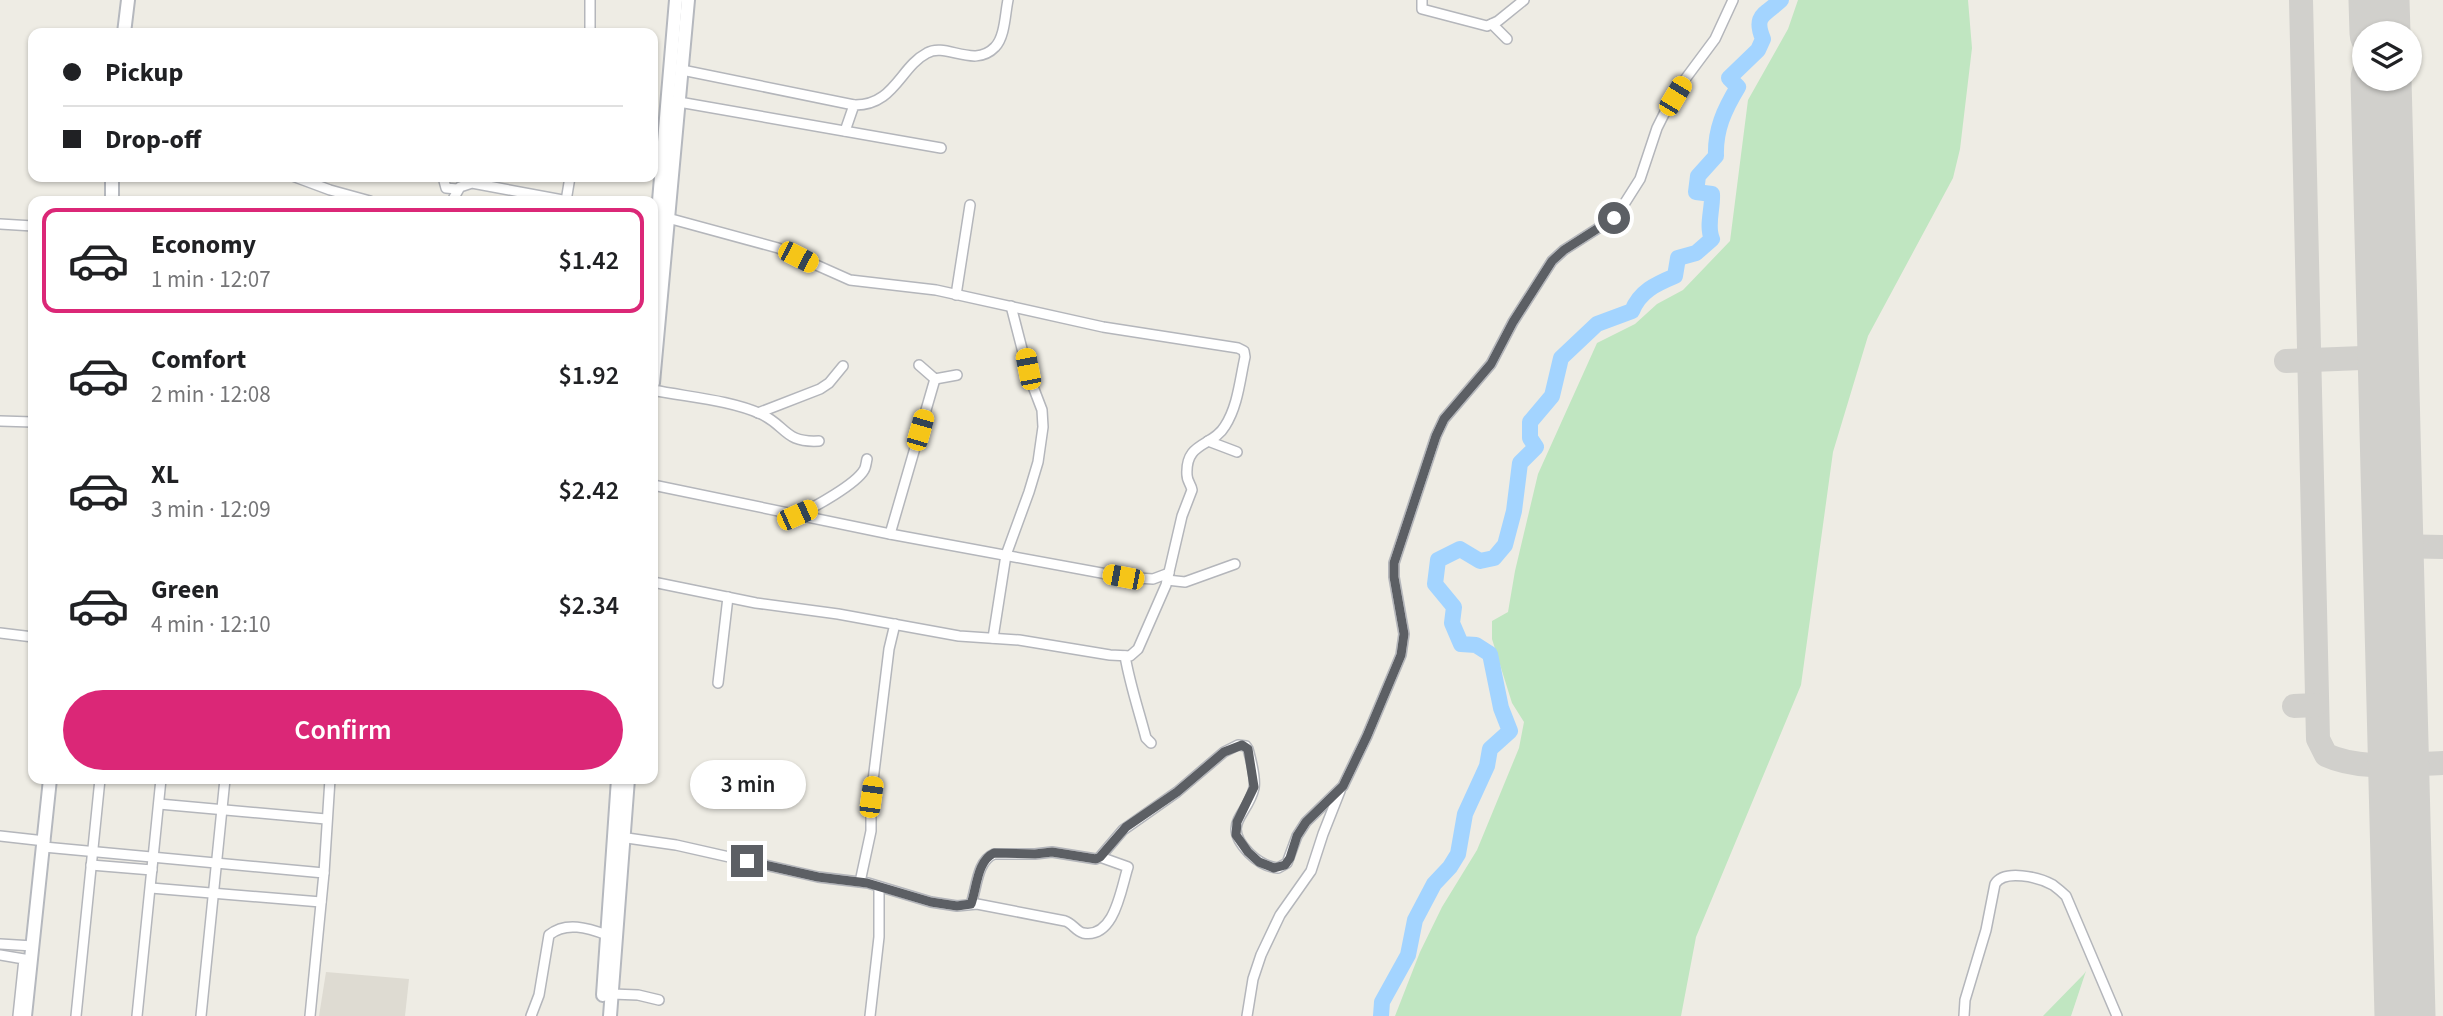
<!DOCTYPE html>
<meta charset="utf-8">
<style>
body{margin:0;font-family:"Source Sans 3",sans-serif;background:#f6f6f6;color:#202124;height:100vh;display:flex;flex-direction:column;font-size:26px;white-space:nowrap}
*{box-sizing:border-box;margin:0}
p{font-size:23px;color:#757577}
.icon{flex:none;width:38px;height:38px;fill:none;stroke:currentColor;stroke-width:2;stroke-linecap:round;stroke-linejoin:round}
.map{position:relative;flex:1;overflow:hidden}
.panel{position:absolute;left:28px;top:196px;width:630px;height:588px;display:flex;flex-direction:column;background:#fff;border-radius:14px;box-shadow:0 2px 5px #0004}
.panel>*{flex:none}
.guide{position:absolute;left:28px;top:28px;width:630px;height:154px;border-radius:14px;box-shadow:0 2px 5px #0004;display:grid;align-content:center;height:154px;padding:0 35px;background:#fff}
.buttons{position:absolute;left:2352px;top:21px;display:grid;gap:14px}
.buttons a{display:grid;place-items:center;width:70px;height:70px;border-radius:50%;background:#fff;box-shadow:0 2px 5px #0004;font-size:35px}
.end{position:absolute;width:32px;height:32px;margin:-16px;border:9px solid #5c5f64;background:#fff;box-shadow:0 0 0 4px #fff}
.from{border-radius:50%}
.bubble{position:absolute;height:49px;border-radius:24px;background:#fff;box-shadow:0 2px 5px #0004;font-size:23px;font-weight:600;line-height:49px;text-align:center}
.car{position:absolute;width:21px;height:42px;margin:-21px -10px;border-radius:9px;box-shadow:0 0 5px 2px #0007;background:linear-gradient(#f5c518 24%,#345 0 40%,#f5c518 0 76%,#345 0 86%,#f5c518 0)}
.guide b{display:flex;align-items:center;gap:24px;height:66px;font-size:26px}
.guide b+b{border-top:2px solid #e0e0e0}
.guide i{width:18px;height:18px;background:#202124}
ul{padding:12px 0 0;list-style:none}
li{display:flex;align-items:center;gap:21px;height:105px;margin:0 14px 10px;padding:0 21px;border:4px solid transparent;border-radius:14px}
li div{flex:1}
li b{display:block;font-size:26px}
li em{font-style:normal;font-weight:600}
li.on{border-color:#db2777}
li>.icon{width:63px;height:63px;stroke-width:1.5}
.action{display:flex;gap:14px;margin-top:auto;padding:14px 35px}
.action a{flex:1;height:80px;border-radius:42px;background:#db2777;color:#fff;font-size:28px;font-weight:600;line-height:80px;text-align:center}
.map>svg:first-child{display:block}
.education{fill:#dedbd2}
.green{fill:#c0e6c1}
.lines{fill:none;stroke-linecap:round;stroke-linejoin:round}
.river{stroke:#a3d4ff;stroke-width:16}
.taxiway{stroke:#d1d0cc;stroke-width:24}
.runway{stroke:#d1d0cc;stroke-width:61}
.street-casing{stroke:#b4b6bb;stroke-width:12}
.secondary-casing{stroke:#b5b8be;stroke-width:16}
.street{stroke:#fff;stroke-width:9}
.secondary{stroke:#fff;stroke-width:12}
.route{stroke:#5c5f64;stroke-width:9}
</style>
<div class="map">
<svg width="2443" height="1016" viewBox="0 0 2443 1016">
<rect width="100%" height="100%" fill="#eeece4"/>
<polygon class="education" points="326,972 409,979 405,1016 319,1016"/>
<g class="green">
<polygon points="1798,0 1968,0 1972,48 1960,149 1953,178 1868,336 1833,452 1801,685 1696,937 1681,1016 1395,1016 1420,952 1442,907 1477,850 1519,748 1524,722 1512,703 1492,639 1492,621 1508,612 1515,571 1538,474 1597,343 1635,324 1657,304 1683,290 1730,241 1748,100 1788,29"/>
<polygon points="2086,971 2071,1016 2043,1016 2084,974"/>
</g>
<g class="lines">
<path class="river" d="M1381 1016 1382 1002 1408 955 1415 920 1434 884 1450 867 1458 854 1465 814 1487 766 1490 749 1510 731 1501 708 1490 654 1476 645 1461 644 1452 623 1454 607 1435 584 1438 560 1460 549 1480 561 1494 558 1505 545 1514 511 1520 463 1536 447 1530 438V422L1552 396 1561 358 1597 324 1632 311C1640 291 1656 284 1675 276L1678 258 1696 253 1712 239C1706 226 1713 208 1712 194L1696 192 1698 176 1716 156C1715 130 1724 110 1738 87L1729 78 1758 50 1763 39C1753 15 1765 15 1781 0"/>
<g class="taxiway">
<path d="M2301 0 2318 739 2326 755C2361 771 2405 764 2443 763"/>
<polyline points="2286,361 2388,357"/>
<polyline points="2393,546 2443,547"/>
<polyline points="2294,706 2316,705"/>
</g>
<g class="runway">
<polyline points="2379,0 2380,33"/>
<polyline points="2381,79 2405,1016"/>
</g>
<g class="street-casing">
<g id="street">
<polyline points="1422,0 1422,9 1487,26 1498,21 1524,0"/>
<polyline points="1492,24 1507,39"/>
<polyline points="590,33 590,0"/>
<polyline points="682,70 854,105"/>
<polyline points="679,102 941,148"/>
<path d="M845 131 854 105C894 106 900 67 927 53 946 42 974 69 995 47 1005 37 1005 14 1008 0"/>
<polyline points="295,177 330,190 370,201"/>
<polyline points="443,177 446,188 457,189"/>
<polyline points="452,201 460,187 472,183 568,201"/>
<polyline points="566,201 570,177"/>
<polyline points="0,224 33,226"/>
<polyline points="956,295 970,205"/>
<polyline points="919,365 935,379 957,375"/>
<path d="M653 390C687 397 730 400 761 414 787 426 784 443 819 441"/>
<polyline points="758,413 820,389 829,383 843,366"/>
<polyline points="0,421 33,422"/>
<polyline points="1208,441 1237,452"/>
<polyline points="653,485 890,534 1123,577 1153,579 1169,573"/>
<path d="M799 514C815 507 856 484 864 470 866 467 866 463 867 459"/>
<polyline points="890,534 935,379"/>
<polyline points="1167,580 1185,582 1235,564"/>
<path d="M653 582 756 603 838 614 959 636 1019 640 1110 655 1130 656 1138 649 1166 585 1182 516 1192 490C1191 484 1187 481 1187 475 1185 441 1213 447 1225 426 1238 406 1240 379 1245 357L1244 351 1238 348 1103 327 936 290 850 280 778 248 664 217"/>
<polyline points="0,633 33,637"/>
<polyline points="993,638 1006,555 1029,492 1038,462 1043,427 1042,410 1029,376 1011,306"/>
<path d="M1125 656C1130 685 1139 711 1146 738L1151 743"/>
<polyline points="718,683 728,597"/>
<polyline points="159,804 326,819"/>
<polyline points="0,836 45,841"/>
<path d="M620 837 676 845 818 877 868 883 931 902 957 906 977 904 1065 921C1072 923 1076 931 1083 933 1115 939 1121 888 1128 867L1100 857"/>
<polyline points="44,847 324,873 310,1016"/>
<polyline points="91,865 152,870"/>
<polyline points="324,873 330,779"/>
<polyline points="860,882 871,831 871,797 889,649 895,624"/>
<polyline points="151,888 321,902"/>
<path d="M971 904C977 887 977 861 994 854H1035L1052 852 1096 859 1100 857 1123 830 1177 792 1224 752 1238 745 1246 746 1248 749C1251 760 1256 777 1254 788 1248 816 1220 823 1249 853 1257 861 1266 867 1278 868L1287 863 1297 836 1306 822 1343 786 1367 736 1401 655 1404 634 1394 577V563L1436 436 1444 419 1491 364 1513 322 1552 261 1564 250 1614 218 1621 209 1640 179 1657 128 1664 114 1686 78 1715 39 1733 0"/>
<polyline points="0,944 33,946"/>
<polyline points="0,955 24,959 18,1016"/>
<polyline points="612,994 638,995 659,1000"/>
<polyline points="76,1016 100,779"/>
<polyline points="137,1016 161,779"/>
<polyline points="201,1016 225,779"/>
<path d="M531 1016 539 995 549 935C566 921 588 928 607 935"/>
<polyline points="870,1016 879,937 879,887"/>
<polyline points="1247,1016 1253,979 1261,955 1280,915 1311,871 1323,834 1340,791"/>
<path d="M1964 1016 1965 1000 1986 930 1995 884C2004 869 2039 877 2053 885 2057 888 2062 892 2066 896L2117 1016"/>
</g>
</g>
<g class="secondary-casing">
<g id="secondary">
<polyline points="124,33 128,0"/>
<polyline points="112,201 112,177"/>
<polyline points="653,272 676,0"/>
<polyline points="653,383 688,0"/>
<polyline points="603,995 618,779"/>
<polyline points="25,1016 50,779"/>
<polyline points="610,1016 628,779"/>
</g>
</g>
<use href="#street" class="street"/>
<use href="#secondary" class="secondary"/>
</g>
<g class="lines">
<path class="route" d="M747 861 818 877 867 883 931 902 957 906 971 904C977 887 977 861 994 853L1035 854 1052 852 1096 859 1100 857 1126 827 1177 792 1224 752 1242 745 1248 749 1254 787 1237 822 1236 835 1248 852 1259 862 1274 868 1285 865 1290 858 1297 836 1306 822 1343 786 1367 736 1401 655 1404 634 1394 577V563L1436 436 1444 419 1491 364 1513 322 1552 261 1564 250 1614 218"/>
</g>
</svg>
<div class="buttons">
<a><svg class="icon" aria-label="layers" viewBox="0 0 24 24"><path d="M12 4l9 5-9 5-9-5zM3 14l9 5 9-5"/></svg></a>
</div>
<i class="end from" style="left:1614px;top:218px"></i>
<i class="end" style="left:747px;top:861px"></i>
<div class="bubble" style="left:690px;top:760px;width:116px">3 min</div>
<i class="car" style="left:1675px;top:96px;rotate:31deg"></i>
<i class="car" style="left:798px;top:257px;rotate:117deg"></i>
<i class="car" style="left:1028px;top:369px;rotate:349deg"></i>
<i class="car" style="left:920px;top:430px;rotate:16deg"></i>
<i class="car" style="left:797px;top:515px;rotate:66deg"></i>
<i class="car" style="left:1123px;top:577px;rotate:281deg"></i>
<i class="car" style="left:871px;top:797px;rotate:8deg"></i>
<div class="guide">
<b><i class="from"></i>Pickup</b>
<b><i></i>Drop-off</b>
</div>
<section class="panel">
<ul>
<li class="on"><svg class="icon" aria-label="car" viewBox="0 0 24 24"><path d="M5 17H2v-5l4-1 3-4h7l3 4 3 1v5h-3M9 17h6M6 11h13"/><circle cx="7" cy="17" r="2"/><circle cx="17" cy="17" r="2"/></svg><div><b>Economy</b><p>1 min · 12:07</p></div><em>$1.42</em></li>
<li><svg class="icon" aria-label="car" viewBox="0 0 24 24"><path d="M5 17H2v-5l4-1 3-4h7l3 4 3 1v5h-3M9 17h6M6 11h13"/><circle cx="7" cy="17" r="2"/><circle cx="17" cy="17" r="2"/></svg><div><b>Comfort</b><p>2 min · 12:08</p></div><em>$1.92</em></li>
<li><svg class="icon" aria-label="car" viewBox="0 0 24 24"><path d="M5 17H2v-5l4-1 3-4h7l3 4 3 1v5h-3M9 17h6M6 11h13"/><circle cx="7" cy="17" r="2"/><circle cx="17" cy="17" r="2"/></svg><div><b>XL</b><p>3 min · 12:09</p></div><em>$2.42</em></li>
<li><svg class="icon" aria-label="car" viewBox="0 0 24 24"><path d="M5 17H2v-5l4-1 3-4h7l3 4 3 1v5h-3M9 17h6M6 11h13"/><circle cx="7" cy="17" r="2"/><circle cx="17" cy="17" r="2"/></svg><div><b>Green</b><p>4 min · 12:10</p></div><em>$2.34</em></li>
</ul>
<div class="action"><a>Confirm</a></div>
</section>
</div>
